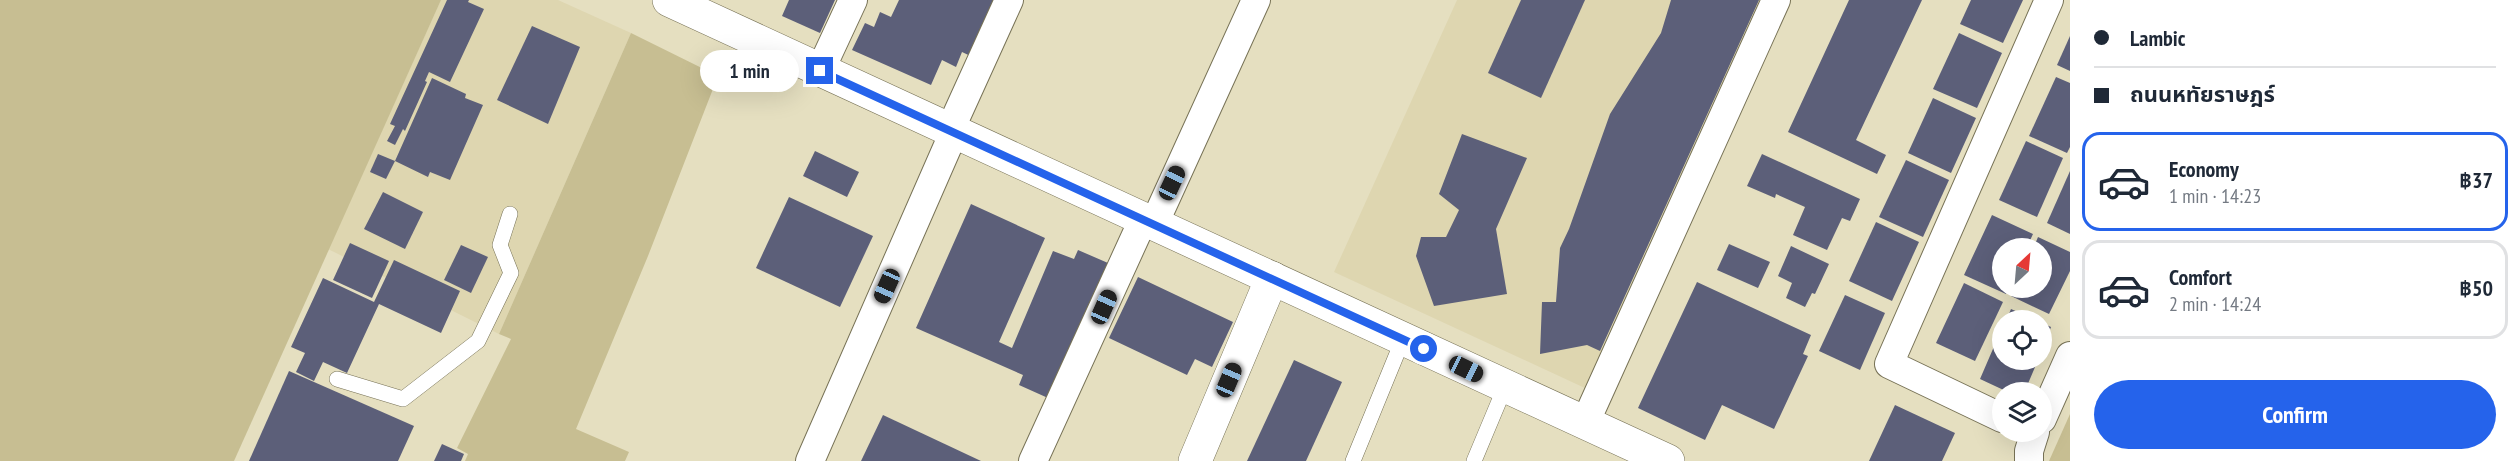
<!DOCTYPE html>
<meta charset="utf-8">
<style>
body{margin:0;font-family:"PT Sans Narrow","Noto Sans Thai",sans-serif;background:#f2f2f3;color:#1f2937;height:100vh;display:flex;flex-direction:column;font-size:22px;white-space:nowrap}
*{box-sizing:border-box;margin:0}
p{font-size:20px;color:#747a83}
.icon{flex:none;width:33px;height:33px;fill:none;stroke:currentColor;stroke-width:2;stroke-linecap:round;stroke-linejoin:round}
.map{position:relative;flex:1;overflow:hidden}
.panel{display:flex;flex-direction:column;background:#fff;width:450px}
.panel>*{flex:none}
.hud{display:grid;align-content:center;height:132px;padding:0 24px;background:#fff}
.needle{width:39px;rotate:26deg}
.buttons{position:absolute;left:1992px;top:238px;display:grid;gap:12px}
.buttons a{display:grid;place-items:center;width:60px;height:60px;border-radius:50%;background:#fff;box-shadow:0 6px 24px #0002;font-size:30px}
.end{position:absolute;width:27px;height:27px;margin:-14px;border:8px solid #2563eb;background:#fff;box-shadow:0 0 0 3px #fff}
.from{border-radius:50%}
.bubble{position:absolute;height:42px;border-radius:21px;background:#fff;box-shadow:0 6px 24px #0002;font-size:20px;font-weight:700;line-height:42px;text-align:center}
.car{position:absolute;width:18px;height:36px;margin:-18px -9px;border-radius:8px;box-shadow:0 0 4px 2px #0007;background:linear-gradient(#222 24%,#8ab4d8 0 40%,#222 0 76%,#8ab4d8 0 86%,#222 0)}
.hud b{display:flex;align-items:center;gap:21px;height:57px;font-size:22px}
.hud b+b{border-top:2px solid #e0e1e3}
.hud i{width:15px;height:15px;background:#1f2937}
ul{padding:0;list-style:none}
li{display:flex;align-items:center;gap:18px;height:99px;margin:0 12px 9px;padding:0 12px;border:3px solid #e0e1e3;border-radius:18px}
li div{flex:1}
li b{display:block;font-size:22px}
li em{font-style:normal;font-weight:700}
li.selected{border-color:#2563eb}
li>.icon{width:54px;height:54px;stroke-width:1.5}
.action{display:flex;gap:12px;margin-top:auto;padding:12px 24px}
.action a{flex:1;height:69px;border-radius:36px;background:#2563eb;color:#fff;font-size:24px;font-weight:700;line-height:69px;text-align:center}
main{display:flex;flex:1;min-height:0}
.map>svg:first-child{display:block}
.built{fill:#ded6b0}
.green{fill:#c7be92}
.building{fill:#5c5f79}
.lines{fill:none;stroke-linecap:round;stroke-linejoin:round}
.lane-casing{stroke:#777256;stroke-width:16}
.street-casing{stroke:#777256;stroke-width:30}
.secondary-casing{stroke:#777256;stroke-width:34}
.lane{stroke:#fff;stroke-width:15}
.street{stroke:#fff;stroke-width:28}
.secondary{stroke:#fff;stroke-width:33}
.route{stroke:#2563eb;stroke-width:8}
</style>
<main>
<div class="map">
<svg width="2070" height="461" viewBox="0 0 2070 461">
<rect width="100%" height="100%" fill="#e5dfc0"/>
<g class="built">
<polygon points="441,0 558,0 631,33 499,334 328,249"/>
<polygon points="1457,0 1791,0 1587,389 1334,272"/>
</g>
<g class="green">
<polygon points="0,0 441,0 234,461 0,461"/>
<polygon points="631,33 718,76 648,256 576,429 629,452 625,461 465,461 468,454 457,448 511,339 499,334"/>
<polygon points="2070,414 2070,461 2049,461"/>
</g>
<g class="building">
<polygon points="447,0 469,0 468,2 484,9 450,82 429,72 425,81 427,82 405,131 403,129 395,145 387,141 395,126 390,124"/>
<polygon points="789,0 835,0 820,33 782,16"/>
<polygon points="899,0 1006,0 979,60 962,52 956,67 942,60 931,85 852,50 865,23 874,27 880,12 891,17"/>
<polygon points="1521,0 1585,0 1541,98 1488,73"/>
<polygon points="1671,0 1759,0 1600,351 1587,345 1540,354 1542,302 1556,302 1560,248 1569,229 1610,114 1661,33"/>
<polygon points="1849,0 1922,0 1856,140 1886,155 1877,174 1788,132"/>
<polygon points="1971,0 2023,0 2003,43 1960,24"/>
<polygon points="532,26 580,47 548,124 497,100"/>
<polygon points="1959,33 2002,53 1977,108 1933,89"/>
<polygon points="2070,36 2070,71 2057,65"/>
<polygon points="2056,77 2070,83 2070,147 2067,153 2029,136"/>
<polygon points="432,78 466,94 465,98 483,105 450,180 430,172 428,177 395,161"/>
<polygon points="1933,98 1976,118 1951,173 1908,153"/>
<polygon points="1462,134 1527,158 1496,229 1507,294 1434,306 1416,256 1421,237 1446,237 1459,210 1439,194"/>
<polygon points="2026,141 2063,158 2037,217 1999,200"/>
<polygon points="815,151 859,172 847,197 803,176"/>
<polygon points="378,154 395,161 386,179 370,172"/>
<polygon points="1762,154 1860,199 1850,221 1842,218 1827,250 1793,235 1805,207 1776,194 1775,198 1747,186"/>
<polygon points="1906,160 1949,180 1923,237 1879,217"/>
<polygon points="2070,171 2070,234 2047,223"/>
<polygon points="383,192 423,212 405,249 364,229"/>
<polygon points="789,197 873,236 840,307 756,268"/>
<polygon points="971,204 1045,238 999,342 1012,348 1053,251 1074,259 1078,250 1108,263 1048,398 1019,385 1023,375 916,328"/>
<polygon points="1992,215 2033,234 2026,249 2002,249 2002,288 2008,288 2006,294 1964,275"/>
<polygon points="1876,222 1919,242 1892,301 1849,281"/>
<polygon points="2038,237 2070,252 2070,271 2049,314 2011,296 2014,288 2042,288 2042,249 2033,249"/>
<polygon points="350,243 389,261 372,298 333,280"/>
<polygon points="1729,244 1770,262 1758,288 1717,270"/>
<polygon points="461,245 488,257 471,293 444,280"/>
<polygon points="1791,246 1829,264 1815,294 1812,293 1805,307 1786,298 1792,283 1778,276"/>
<polygon points="394,260 460,291 441,333 379,304 347,373 323,362 314,381 296,372 305,353 291,347 323,278 374,302"/>
<polygon points="1138,277 1233,322 1212,367 1195,359 1187,375 1109,338"/>
<polygon points="1697,282 1811,335 1803,354 1808,356 1774,429 1722,405 1705,440 1638,408"/>
<polygon points="1964,283 2003,302 1975,361 1936,343"/>
<polygon points="1845,295 1885,313 1860,370 1819,351"/>
<polygon points="2011,309 2038,321 2006,321"/>
<polygon points="2042,323 2051,327 2042,350"/>
<polygon points="2002,328 2002,360 2038,360 2024,393 2010,393 1980,379"/>
<polygon points="1294,360 1342,382 1306,461 1247,461"/>
<polygon points="289,371 414,426 398,461 249,461"/>
<polygon points="1895,405 1955,433 1942,461 1869,461"/>
<polygon points="883,415 981,461 861,461"/>
<polygon points="442,444 464,454 461,461 434,461"/>
</g>
<g class="lines">
<g class="lane-casing">
<g id="lane">
<polyline points="337,379 403,399 478,341 511,273 500,245 510,214"/>
<polyline points="1353,461 1403,339"/>
<polyline points="1474,461 1505,387"/>
</g>
</g>
<g class="street-casing">
<g id="street">
<polyline points="820,71 853,0"/>
<polyline points="950,130 1009,0"/>
<polyline points="1154,224 1256,0"/>
<polyline points="2002,418 1889,364 2049,0"/>
<polyline points="2042,419 2070,356"/>
<polyline points="1585,423 1776,0"/>
<polyline points="810,461 954,132"/>
<polyline points="1033,461 1143,220"/>
<polyline points="2029,461 2029,451 2035,432"/>
</g>
</g>
<g class="secondary-casing">
<g id="secondary">
<polyline points="669,0 1668,461"/>
<polyline points="1195,461 1272,278"/>
</g>
</g>
<use href="#lane" class="lane"/>
<use href="#street" class="street"/>
<use href="#secondary" class="secondary"/>
</g>
<g class="lines">
<polyline class="route" points="820,71 1424,349"/>
</g>
</svg>
<div class="buttons">
<a><svg class="needle" viewBox="-14 -14 28 28"><path d="M0-13l5 13h-10z" fill="#e53935"/><path d="M0 13l5-13h-10z" fill="#747a83"/></svg></a>
<a><svg class="icon" aria-label="locate" viewBox="0 0 24 24"><circle cx="12" cy="12" r="6"/><path d="M12 2v4M12 18v4M2 12h4M18 12h4"/></svg></a>
<a><svg class="icon" aria-label="layers" viewBox="0 0 24 24"><path d="M12 4l9 5-9 5-9-5zM3 14l9 5 9-5"/></svg></a>
</div>
<i class="end from" style="left:1424px;top:349px"></i>
<i class="end" style="left:820px;top:71px"></i>
<div class="bubble" style="left:700px;top:50px;width:99px">1 min</div>
<i class="car" style="left:1172px;top:183px;rotate:25deg"></i>
<i class="car" style="left:887px;top:286px;rotate:204deg"></i>
<i class="car" style="left:1104px;top:307px;rotate:24deg"></i>
<i class="car" style="left:1466px;top:369px;rotate:116deg"></i>
<i class="car" style="left:1229px;top:380px;rotate:23deg"></i>
</div>
<section class="panel">
<div class="hud">
<b><i class="from"></i>Lambic</b>
<b><i></i>ถนนหทัยราษฎร์</b>
</div>
<ul>
<li class="selected"><svg class="icon" aria-label="car" viewBox="0 0 24 24"><path d="M5 17H2v-5l4-1 3-4h7l3 4 3 1v5h-3M9 17h6M6 11h13"/><circle cx="7" cy="17" r="2"/><circle cx="17" cy="17" r="2"/></svg><div><b>Economy</b><p>1 min · 14:23</p></div><em>฿37</em></li>
<li><svg class="icon" aria-label="car" viewBox="0 0 24 24"><path d="M5 17H2v-5l4-1 3-4h7l3 4 3 1v5h-3M9 17h6M6 11h13"/><circle cx="7" cy="17" r="2"/><circle cx="17" cy="17" r="2"/></svg><div><b>Comfort</b><p>2 min · 14:24</p></div><em>฿50</em></li>
</ul>
<div class="action"><a>Confirm</a></div>
</section>
</main>
